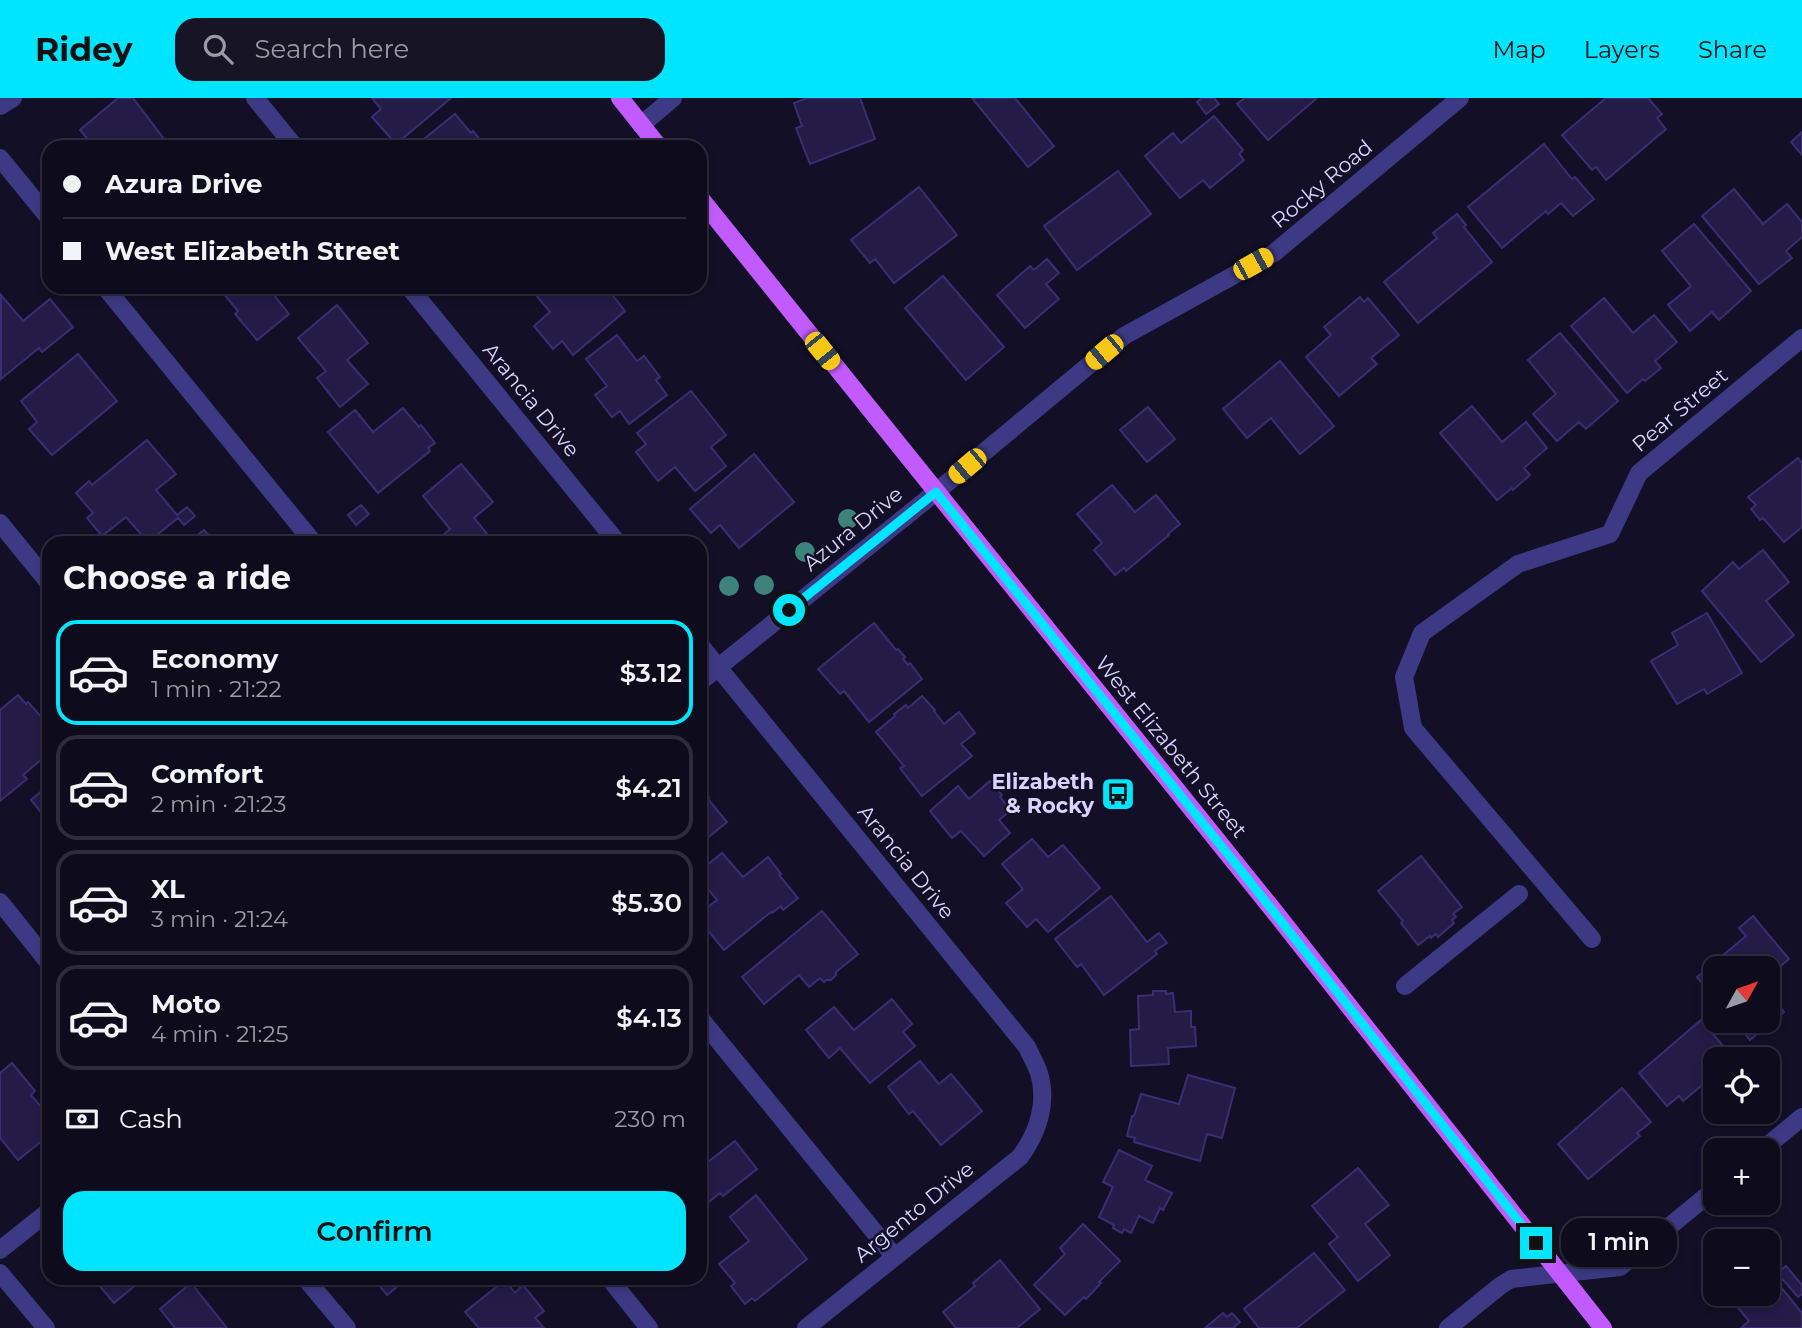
<!DOCTYPE html>
<meta charset="utf-8">
<style>
body{margin:0;font-family:Montserrat,sans-serif;background:#171425;color:#f1f3f6;height:100vh;display:flex;flex-direction:column;font-size:26px;white-space:nowrap}
*{box-sizing:border-box;margin:0}
p{font-size:23px;color:#9b9ba3}
.icon{flex:none;width:38px;height:38px;fill:none;stroke:currentColor;stroke-width:2;stroke-linecap:round;stroke-linejoin:round}
.map{position:relative;flex:1;overflow:hidden}
.panel{position:absolute;left:42px;top:438px;width:665px;height:749px;display:flex;flex-direction:column;background:#0e0b1c;border-radius:21px;box-shadow:0 4px 10px #0003,0 0 0 2px #2e2b3b}
.panel>*{flex:none}
.hud{position:absolute;left:42px;top:42px;width:665px;height:154px;border-radius:21px;box-shadow:0 4px 10px #0003,0 0 0 2px #2e2b3b;display:grid;align-content:center;height:154px;padding:0 21px;background:#0e0b1c}
.needle{width:46px;rotate:50deg}
.buttons{position:absolute;left:1703px;top:858px;display:grid;gap:14px}
.buttons a{display:grid;place-items:center;width:77px;height:77px;border-radius:14px;background:#0e0b1c;box-shadow:0 4px 10px #0003,0 0 0 2px #2e2b3b;font-size:35px}
.end{position:absolute;width:32px;height:32px;margin:-16px;border:9px solid #00e5ff;background:#111;box-shadow:0 0 0 4px #111}
.from{border-radius:50%}
.bubble{position:absolute;height:49px;border-radius:21px;background:#0e0b1c;box-shadow:0 4px 10px #0003,0 0 0 2px #2e2b3b;font-size:23px;font-weight:600;line-height:49px;text-align:center}
.car{position:absolute;width:21px;height:42px;margin:-21px -10px;border-radius:9px;box-shadow:0 0 5px 2px #0007;background:linear-gradient(#f5c518 24%,#345 0 40%,#f5c518 0 76%,#345 0 86%,#f5c518 0)}
.hud b{display:flex;align-items:center;gap:24px;height:66px;font-size:26px}
.hud b+b{border-top:2px solid #2e2b3b}
.hud i{width:18px;height:18px;background:#f1f3f6}
ul{padding:0;list-style:none}
li{display:flex;align-items:center;gap:21px;height:105px;margin:0 14px 10px;padding:0 7px;border:4px solid #2e2b3b;border-radius:21px}
li div{flex:1}
li b{display:block;font-size:26px}
li em{font-style:normal;font-weight:600}
li.on{border-color:#00e5ff}
li>.icon{width:63px;height:63px;stroke-width:1.5}
h2{padding:0 21px;font-size:32px;line-height:84px}
.pay{display:flex;align-items:center;gap:18px;height:77px;padding:0 21px;font-size:26px}
.pay p{margin-inline-start:auto}
.button{display:flex;gap:14px;margin-top:auto;padding:14px 21px}
.button a{flex:1;height:80px;border-radius:21px;background:#00e5ff;color:#111;font-size:28px;font-weight:600;line-height:80px;text-align:center}
header{display:flex;align-items:center;gap:42px;box-sizing:border-box;height:98px;padding:0 35px;background:#00e5ff;color:#111}
header strong{font-size:33px}
nav{display:flex;gap:38px;margin-inline-start:auto;font-size:24px}
.search{width:490px;height:63px;background:#171425;display:flex;align-items:center;gap:18px;box-sizing:border-box;padding:0 24px;border-radius:21px;color:#9b9ba3;font-size:26px}
.map>svg:first-child{display:block}
.building{fill:#241b47;stroke:#3b2d73;stroke-width:2}
.lines{fill:none;stroke-linecap:round;stroke-linejoin:round}
.minor{stroke:#3d3a85;stroke-width:18}
.major{stroke:#c25bff;stroke-width:18}
.tree{fill:#3d827b}
.route{stroke:#00e5ff;stroke-width:9}
.labels{text-anchor:middle;stroke-width:5;stroke-linejoin:round;paint-order:stroke}
.street-label{font-size:21px;fill:#d9d4ff;stroke:#130f26}
.poi-label{font-size:21px;font-weight:bold;fill:#d9d4ff;stroke:#130f26;text-anchor:end}
</style>
<header>
<strong>Ridey</strong>
<div class="search"><svg class="icon" aria-label="search" viewBox="0 0 24 24"><circle cx="10" cy="10" r="6"/><path d="M15 15l6 6"/></svg>Search here</div>
<nav><a>Map</a><a>Layers</a><a>Share</a></nav>
</header>
<div class="map">
<svg width="1802" height="1230" viewBox="0 0 1802 1230">
<rect width="100%" height="100%" fill="#130f26"/>
<g class="building">
<polygon points="118,0 133,0 170,49 94,49 80,32"/>
<polygon points="372,0 451,0 396,46 372,19 381,11"/>
<polygon points="807,0 860,0 875,41 810,66 796,30 802,28 794,5"/>
<polygon points="972,0 1015,0 1054,48 1028,69"/>
<polygon points="1202,0 1214,0 1219,6 1206,16 1197,4"/>
<polygon points="1245,0 1317,0 1268,42 1237,6"/>
<polygon points="1606,0 1648,0 1662,16 1657,20 1666,31 1606,82 1596,69 1592,72 1562,37"/>
<polygon points="455,16 471,35 473,33 478,39 476,41 483,49 414,49"/>
<polygon points="1214,18 1243,52 1239,56 1244,62 1210,90 1203,82 1180,100 1145,58 1173,35 1181,45"/>
<polygon points="1802,34 1802,57 1791,44"/>
<polygon points="1544,46 1572,81 1575,79 1594,101 1573,118 1561,105 1548,116 1546,113 1502,150 1468,109"/>
<polygon points="1118,73 1151,116 1077,172 1044,128"/>
<polygon points="919,89 957,137 894,185 875,161 870,165 851,142"/>
<polygon points="1734,91 1763,126 1787,106 1802,124 1802,139 1786,153 1792,160 1759,186 1702,118"/>
<polygon points="1457,116 1466,127 1464,129 1492,164 1418,225 1384,184 1437,140 1433,135"/>
<polygon points="1694,126 1751,193 1719,222 1712,214 1690,233 1668,207 1691,188 1662,153"/>
<polygon points="1047,161 1059,175 1046,186 1059,201 1025,230 997,197 1030,168 1034,172"/>
<polygon points="943,178 1004,249 966,282 905,210"/>
<polygon points="218,189 275,189 270,192 289,216 257,242 235,216 238,213"/>
<polygon points="529,189 606,189 625,213 573,257 562,243 553,251 534,228 550,214"/>
<polygon points="1,197 23,223 50,201 73,229 42,254 39,250 1,281"/>
<polygon points="1360,199 1364,204 1368,200 1399,237 1371,260 1377,266 1339,298 1306,259 1331,237 1324,229"/>
<polygon points="1604,200 1633,235 1654,217 1677,244 1655,263 1661,270 1645,283 1643,281 1627,295 1571,228"/>
<polygon points="337,207 368,245 347,262 368,286 340,309 317,280 326,273 298,240"/>
<polygon points="1560,235 1618,303 1586,331 1579,324 1557,343 1533,316 1556,296 1528,262"/>
<polygon points="617,237 637,263 644,258 660,279 656,282 667,297 629,326 620,313 612,319 595,297 607,288 586,261"/>
<polygon points="78,256 117,303 52,357 29,331 37,324 21,303"/>
<polygon points="1280,263 1334,328 1300,356 1271,320 1247,340 1223,311"/>
<polygon points="691,293 726,337 711,349 726,368 695,393 675,369 658,383 636,354 646,346 637,335"/>
<polygon points="1472,308 1502,344 1526,324 1547,350 1524,370 1530,377 1513,392 1512,390 1497,402 1440,335"/>
<polygon points="1148,309 1175,341 1147,364 1120,332"/>
<polygon points="403,310 419,329 421,327 435,345 428,350 430,353 378,395 328,334 355,312 373,334"/>
<polygon points="147,342 176,376 156,392 177,417 187,409 195,418 184,427 178,420 148,444 126,419 102,438 87,420 93,415 76,395 89,383 92,387"/>
<polygon points="754,356 794,404 739,450 720,427 711,435 690,411"/>
<polygon points="1798,360 1802,365 1802,429 1784,444 1763,420 1760,422 1751,411 1756,407 1748,399"/>
<polygon points="461,366 493,404 474,420 493,443 490,444 448,444 442,438 450,431 423,398"/>
<polygon points="1112,387 1135,414 1156,397 1180,426 1168,436 1169,437 1126,473 1124,470 1115,477 1094,452 1102,445 1077,416"/>
<polygon points="361,407 369,416 356,427 348,417"/>
<polygon points="204,432 215,444 188,444"/>
<polygon points="1763,452 1789,484 1766,503 1794,537 1761,564 1702,493 1733,464 1739,471"/>
<polygon points="1707,515 1742,575 1707,596 1704,591 1677,606 1651,563 1678,547 1672,535"/>
<polygon points="874,525 896,552 898,551 905,559 903,561 908,567 910,565 922,581 869,624 844,593 840,596 818,571"/>
<polygon points="18,597 26,606 28,604 44,622 42,624 49,633 49,655 23,677 27,681 0,703 0,612"/>
<polygon points="922,598 935,612 934,613 944,626 959,614 975,635 961,646 972,658 922,698 900,670 904,668 876,634 895,618 894,616 906,607 908,610"/>
<polygon points="990,683 1002,697 1000,699 1011,712 999,722 1010,735 984,758 961,733 952,740 930,713 958,688 969,701"/>
<polygon points="49,687 49,724 31,702"/>
<polygon points="700,688 709,699 708,701 727,724 700,746"/>
<polygon points="1032,741 1048,759 1063,747 1100,790 1048,834 1036,821 1027,829 1006,805 1023,791 1002,766"/>
<polygon points="722,755 743,779 768,759 781,776 779,777 798,800 783,812 781,808 772,815 771,814 724,852 700,823 700,815 717,802 700,781 700,773"/>
<polygon points="1421,758 1462,809 1453,816 1456,819 1452,822 1454,825 1438,839 1436,836 1431,840 1430,838 1418,847 1401,825 1403,823 1378,793"/>
<polygon points="1111,798 1147,844 1159,835 1167,845 1155,853 1157,856 1104,897 1081,866 1077,869 1055,841"/>
<polygon points="822,813 858,856 836,874 836,877 831,882 826,882 824,884 820,880 809,889 799,877 764,906 742,879"/>
<polygon points="1753,818 1789,861 1768,879 1768,870 1715,870 1715,900 1697,879 1746,838 1739,830"/>
<polygon points="1153,893 1166,893 1166,896 1173,895 1175,914 1191,913 1191,929 1195,929 1196,948 1168,950 1169,966 1131,968 1130,932 1139,931 1138,898 1153,897"/>
<polygon points="1768,894 1784,914 1750,942 1734,922 1768,922"/>
<polygon points="892,901 912,926 903,934 915,948 870,985 840,950 829,960 806,932 834,909 854,932"/>
<polygon points="1701,922 1729,955 1722,961 1715,961 1715,966 1703,976 1708,982 1683,1003 1679,998 1667,1008 1639,975"/>
<polygon points="920,963 939,986 951,976 982,1013 941,1047 913,1013 909,1016 888,989"/>
<polygon points="12,965 35,993 31,997 49,1018 49,1037 18,1062 0,1040 0,975"/>
<polygon points="1188,977 1235,990 1222,1040 1207,1036 1200,1063 1134,1044 1135,1040 1127,1038 1132,1018 1134,1018 1141,996 1179,1006"/>
<polygon points="1622,990 1651,1024 1637,1035 1640,1038 1588,1081 1558,1046"/>
<polygon points="735,1043 757,1071 723,1098 720,1095 700,1111 700,1061 704,1067"/>
<polygon points="1119,1052 1152,1068 1145,1082 1172,1095 1163,1112 1160,1110 1153,1125 1139,1118 1131,1135 1124,1131 1122,1135 1113,1130 1114,1127 1099,1119 1113,1089 1103,1084"/>
<polygon points="1358,1070 1389,1107 1365,1126 1390,1157 1358,1183 1329,1146 1338,1139 1312,1108"/>
<polygon points="756,1097 807,1161 755,1203 752,1200 745,1206 731,1188 735,1185 719,1166 749,1143 730,1119"/>
<polygon points="1083,1126 1120,1163 1099,1184 1101,1185 1086,1201 1084,1199 1065,1217 1034,1187 1065,1156 1060,1150"/>
<polygon points="1314,1155 1345,1192 1297,1230 1259,1230 1244,1211"/>
<polygon points="1000,1162 1040,1211 1017,1230 956,1230 943,1214 975,1188 973,1185"/>
<polygon points="1786,1168 1802,1187 1802,1196 1798,1199 1777,1175"/>
<polygon points="1768,1173 1802,1215 1802,1230 1741,1230 1749,1223 1726,1195 1768,1195"/>
<polygon points="93,1180 144,1180 114,1205"/>
<polygon points="373,1180 408,1180 387,1197"/>
<polygon points="505,1182 515,1195 523,1187 544,1213 535,1220 544,1230 479,1230 465,1214"/>
<polygon points="191,1185 227,1230 175,1230 160,1211"/>
<polygon points="1223,1215 1227,1219 1232,1215 1240,1224 1234,1229 1235,1230 1205,1230"/>
</g>
<g class="lines">
<g class="minor">
<polyline points="255,0 295,49"/>
<polyline points="0,8 13,0"/>
<polyline points="641,27 673,0"/>
<polyline points="0,60 49,120"/>
<polyline points="105,189 313,444"/>
<polyline points="409,189 617,444"/>
<polyline points="0,425 49,485"/>
<path d="M700 547 1027 949C1031 958 1036 966 1039 975 1048 1004 1038 1035 1020 1059L806 1230"/>
<polyline points="700,584 936,394 1124,238 1274,155 1460,0"/>
<polyline points="0,804 49,865"/>
<polyline points="1592,841 1413,630 1404,579 1422,535 1518,466 1610,436 1639,375 1802,240"/>
<polyline points="1405,888 1519,796"/>
<polyline points="700,920 894,1158"/>
<polyline points="1762,1052 1802,1019"/>
<polyline points="0,1152 49,1113"/>
<polyline points="0,1175 46,1230"/>
<polyline points="305,1180 347,1230"/>
<polyline points="609,1180 649,1230"/>
<polyline points="1448,1230 1500,1188 1511,1181 1620,1169 1715,1091"/>
</g>
<g class="major">
<polyline points="620,0 659,49"/>
<polyline points="700,100 1270,808 1603,1230"/>
</g>
</g>
<g class="tree">
<circle cx="848" cy="421" r="10"/>
<circle cx="805" cy="454" r="10"/>
<circle cx="764" cy="487" r="10"/>
<circle cx="729" cy="488" r="10"/>
</g>
<g class="lines">
<polyline class="route" points="789,512 936,394 1239,770 1536,1145"/>
</g>
<defs>
<g id="bus-square" transform="scale(1.75)"><rect x="-9" y="-9" width="18" height="18" rx="4" fill="#00e5ff" stroke="#130f26"/><path d="M-5-6H5V4H4V6H2V4H-2V6H-4V4H-5ZM-3.5-4V0h7V-4ZM-3.5 1.2v1.5H-2V1.2ZM2 1.2v1.5H3.5V1.2Z" fill="#111"/></g>
</defs>
<g fill-rule="evenodd">
<use href="#bus-square" x="1118" y="696"/>
</g>
<g class="labels">
<g class="street-label">
<text transform="translate(1322 86) rotate(-40)" y="7">Rocky Road</text>
<text transform="translate(531 302) rotate(51)" y="7">Arancia Drive</text>
<text transform="translate(1680 312) rotate(-40)" y="7">Pear Street</text>
<text transform="translate(853 431) rotate(-39)" y="7">Azura Drive</text>
<text transform="translate(1171 649) rotate(51)" y="7">West Elizabeth Street</text>
<text transform="translate(906 764) rotate(51)" y="7">Arancia Drive</text>
<text transform="translate(914 1114) rotate(-39)" y="7">Argento Drive</text>
</g>
<g class="poi-label">
<text x="1094" y="691">Elizabeth<tspan x="1094" dy="24">&amp; Rocky</tspan></text>
</g>
</g>
</svg>
<div class="buttons">
<a><svg class="needle" viewBox="-14 -14 28 28"><path d="M0-13l5 13h-10z" fill="#e53935"/><path d="M0 13l5-13h-10z" fill="#9b9ba3"/></svg></a>
<a><svg class="icon" aria-label="locate" viewBox="0 0 24 24"><circle cx="12" cy="12" r="6"/><path d="M12 2v4M12 18v4M2 12h4M18 12h4"/></svg></a>
<a>+</a>
<a>−</a>
</div>
<i class="end from" style="left:789px;top:512px"></i>
<i class="end" style="left:1536px;top:1145px"></i>
<div class="bubble" style="left:1561px;top:1120px;width:116px">1 min</div>
<i class="car" style="left:1253px;top:166px;rotate:61deg"></i>
<i class="car" style="left:822px;top:253px;rotate:141deg"></i>
<i class="car" style="left:1104px;top:254px;rotate:230deg"></i>
<i class="car" style="left:967px;top:368px;rotate:230deg"></i>
<div class="hud">
<b><i class="from"></i>Azura Drive</b>
<b><i></i>West Elizabeth Street</b>
</div>
<section class="panel">
<h2>Choose a ride</h2>
<ul>
<li class="on"><svg class="icon" aria-label="car" viewBox="0 0 24 24"><path d="M5 17H2v-5l4-1 3-4h7l3 4 3 1v5h-3M9 17h6M6 11h13"/><circle cx="7" cy="17" r="2"/><circle cx="17" cy="17" r="2"/></svg><div><b>Economy</b><p>1 min · 21:22</p></div><em>$3.12</em></li>
<li><svg class="icon" aria-label="car" viewBox="0 0 24 24"><path d="M5 17H2v-5l4-1 3-4h7l3 4 3 1v5h-3M9 17h6M6 11h13"/><circle cx="7" cy="17" r="2"/><circle cx="17" cy="17" r="2"/></svg><div><b>Comfort</b><p>2 min · 21:23</p></div><em>$4.21</em></li>
<li><svg class="icon" aria-label="car" viewBox="0 0 24 24"><path d="M5 17H2v-5l4-1 3-4h7l3 4 3 1v5h-3M9 17h6M6 11h13"/><circle cx="7" cy="17" r="2"/><circle cx="17" cy="17" r="2"/></svg><div><b>XL</b><p>3 min · 21:24</p></div><em>$5.30</em></li>
<li><svg class="icon" aria-label="car" viewBox="0 0 24 24"><path d="M5 17H2v-5l4-1 3-4h7l3 4 3 1v5h-3M9 17h6M6 11h13"/><circle cx="7" cy="17" r="2"/><circle cx="17" cy="17" r="2"/></svg><div><b>Moto</b><p>4 min · 21:25</p></div><em>$4.13</em></li>
</ul>
<div class="pay"><svg class="icon" aria-label="cash" viewBox="0 0 24 24"><path d="M3 7h18v10H3z"/><circle cx="12" cy="12" r="2"/></svg>Cash<p>230 m</p></div>
<div class="button"><a>Confirm</a></div>
</section>
</div>
